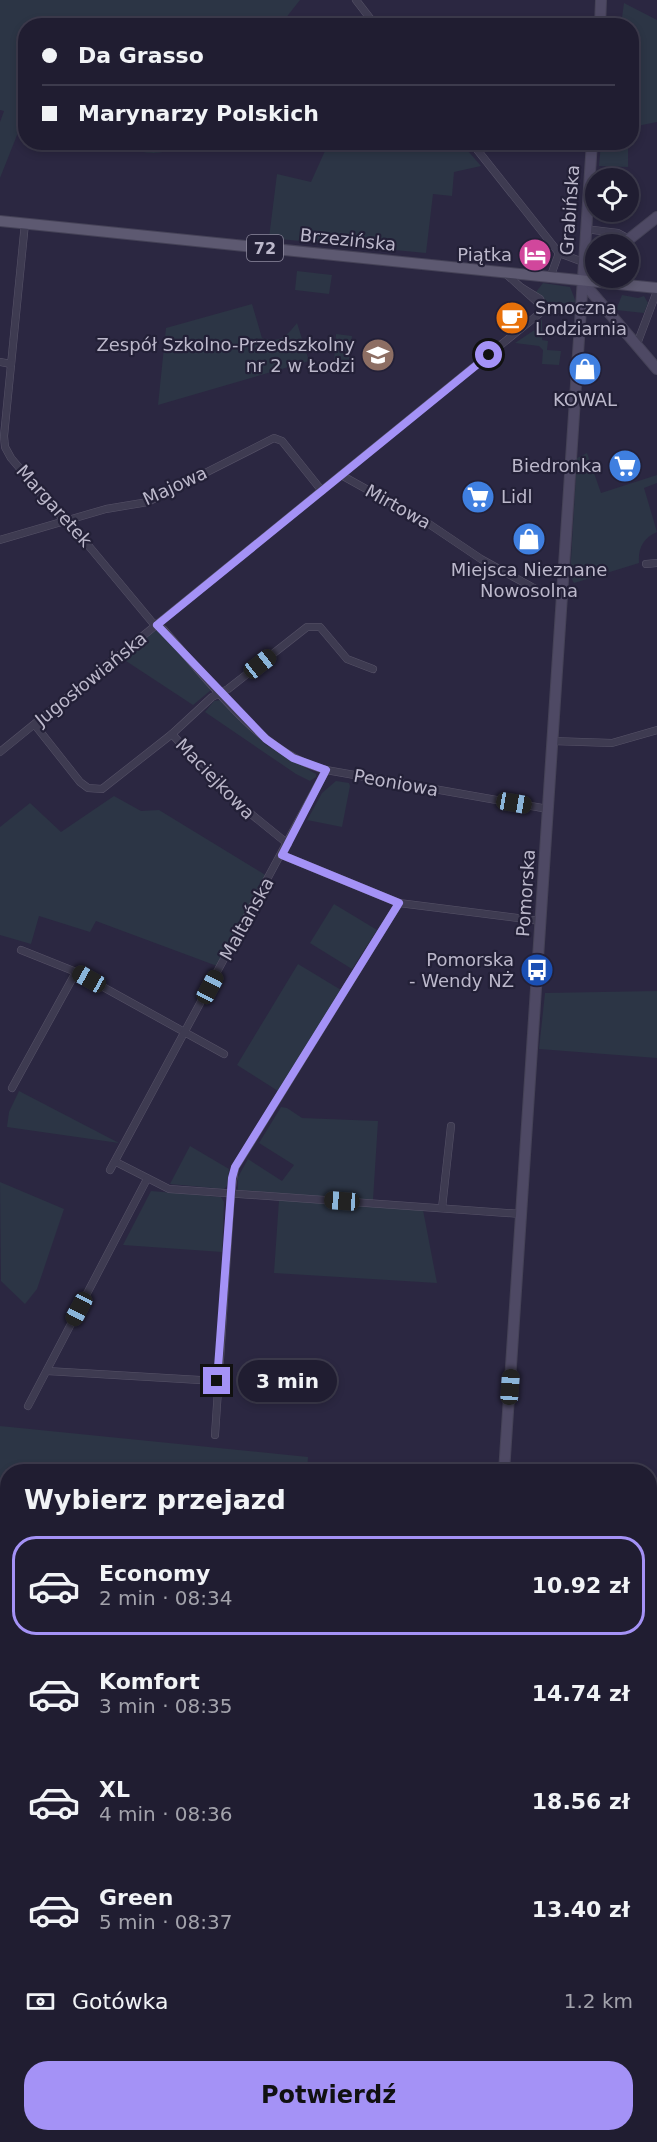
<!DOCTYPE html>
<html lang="pl">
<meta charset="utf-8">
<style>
body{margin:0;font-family:"DejaVu Sans",sans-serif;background:#282639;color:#f1f3f6;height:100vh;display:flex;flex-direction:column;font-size:22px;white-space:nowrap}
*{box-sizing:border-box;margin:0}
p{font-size:20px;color:#a2a2ab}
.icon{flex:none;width:33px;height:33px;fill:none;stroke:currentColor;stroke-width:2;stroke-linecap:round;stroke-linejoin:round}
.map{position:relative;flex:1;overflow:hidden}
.details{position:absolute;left:0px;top:1464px;width:657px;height:678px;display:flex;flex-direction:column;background:#201d31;border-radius:24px 24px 0 0;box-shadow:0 3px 9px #0003,0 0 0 2px #3d3b4d}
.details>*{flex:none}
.banner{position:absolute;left:18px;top:18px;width:621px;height:132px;border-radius:24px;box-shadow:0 3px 9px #0003,0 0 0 2px #3d3b4d;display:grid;align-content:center;height:132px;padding:0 24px;background:#201d31}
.fabs{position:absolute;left:585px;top:168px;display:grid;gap:12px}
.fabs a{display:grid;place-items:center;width:54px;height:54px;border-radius:50%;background:#201d31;box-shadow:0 3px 9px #0003,0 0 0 2px #3d3b4d;font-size:30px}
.end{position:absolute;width:27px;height:27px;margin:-14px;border:8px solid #a492f6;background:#111;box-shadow:0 0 0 3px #111}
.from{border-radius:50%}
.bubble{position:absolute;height:42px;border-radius:21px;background:#201d31;box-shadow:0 3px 9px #0003,0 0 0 2px #3d3b4d;font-size:20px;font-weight:700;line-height:42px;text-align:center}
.car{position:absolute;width:18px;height:36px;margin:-18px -9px;border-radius:8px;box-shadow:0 0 4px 2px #0007;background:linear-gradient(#222 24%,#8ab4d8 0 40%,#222 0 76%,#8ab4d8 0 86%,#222 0)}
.banner b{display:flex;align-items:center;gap:21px;height:57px;font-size:22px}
.banner b+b{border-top:2px solid #3d3b4d}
.banner i{width:15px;height:15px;background:#f1f3f6}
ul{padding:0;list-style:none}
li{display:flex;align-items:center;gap:18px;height:99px;margin:0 12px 9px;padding:0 12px;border:3px solid transparent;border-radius:24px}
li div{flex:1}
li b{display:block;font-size:22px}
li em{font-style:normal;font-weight:700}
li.selected{border-color:#a492f6}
li>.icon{width:54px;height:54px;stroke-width:1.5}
h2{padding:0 24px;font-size:27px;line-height:72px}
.pay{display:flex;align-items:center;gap:15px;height:66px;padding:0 24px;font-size:22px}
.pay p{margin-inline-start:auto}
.action{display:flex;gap:12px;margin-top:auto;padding:12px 24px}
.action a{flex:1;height:69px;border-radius:24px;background:#a492f6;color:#111;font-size:24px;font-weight:700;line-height:69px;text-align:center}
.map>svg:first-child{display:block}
.green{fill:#2c3545}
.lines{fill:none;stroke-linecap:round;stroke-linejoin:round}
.street-casing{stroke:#575368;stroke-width:8}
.secondary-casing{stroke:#454257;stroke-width:12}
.primary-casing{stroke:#454257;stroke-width:12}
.street{stroke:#3e3b51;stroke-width:7}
.secondary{stroke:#4e4964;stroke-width:10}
.primary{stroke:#5d5971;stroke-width:10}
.route{stroke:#a492f6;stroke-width:8}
.labels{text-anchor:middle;stroke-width:4.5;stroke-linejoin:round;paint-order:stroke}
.shield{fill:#232037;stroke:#8e8a9f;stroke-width:1.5}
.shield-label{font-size:16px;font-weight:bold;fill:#bcb8cb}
.street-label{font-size:18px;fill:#bcb8cb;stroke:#232037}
.poi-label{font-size:18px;fill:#bcb8cb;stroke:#232037;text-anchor:end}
</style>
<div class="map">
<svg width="657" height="2142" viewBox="0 0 657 2142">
<rect width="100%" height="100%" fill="#2b2741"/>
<g class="green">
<polygon points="0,0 300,0 285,19 289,25 26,26 25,115 0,178 0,122 4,111 0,110"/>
<polygon points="624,3 657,20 657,122 632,127 632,26 609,25 621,25"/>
<polygon points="329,142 461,143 481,166 454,172 452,196 433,194 426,253 269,238 277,174 311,182"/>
<path d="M128 143V142L179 143 177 149C161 154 143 155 128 147Z"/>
<polygon points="601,143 628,143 628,167 599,166"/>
<polygon points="297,271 332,275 329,294 295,290"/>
<polygon points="543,283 570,287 576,302 550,305 536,292"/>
<polygon points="622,295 638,298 644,296 648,303 644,313 616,310"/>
<path d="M252 304 262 338C279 344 287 336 297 323L309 361 158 405 166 328Z"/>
<polygon points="542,319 542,340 548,341 547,350 561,351 559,365 542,364 543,350 539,346 515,343 536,329"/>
<polygon points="336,334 352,336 349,363 334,362"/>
<path d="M587 453 601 493 657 475V483L644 488 657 532C643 538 638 548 639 563L574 583 570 576 577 458Z"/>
<polygon points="159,630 211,686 211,690 193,705 123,659 153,632"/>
<polygon points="221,700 266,745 316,774 316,777 310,781 296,774 205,712 214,701"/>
<polygon points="336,781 349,783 350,786 342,827 307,820 305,824 322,793"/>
<polygon points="114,796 141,811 159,810 267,876 217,966 96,921 90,932 39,916 31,944 0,935 0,827 30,803 61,832"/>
<polygon points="334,904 377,930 352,969 310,943"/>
<polygon points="298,964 341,990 278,1091 237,1065"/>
<polygon points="657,991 657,1058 539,1049 545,993"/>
<polygon points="19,1091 119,1143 7,1127 9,1112"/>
<polygon points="281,1107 287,1108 302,1118 378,1121 373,1200 238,1190 238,1177 248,1159 282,1181 294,1165 259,1143"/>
<polygon points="190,1146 229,1169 227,1186 224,1189 170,1184"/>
<polygon points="0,1182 64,1209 37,1289 25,1304 1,1281"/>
<polygon points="151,1191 221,1197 224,1202 222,1252 123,1245"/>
<polygon points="279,1200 423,1210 437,1283 274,1273"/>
<polygon points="0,1426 308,1457 307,1471 8,1472 7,1505 0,1504"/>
<polygon points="650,1576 657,1577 657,1636 650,1636"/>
</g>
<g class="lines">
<g class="street-casing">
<g id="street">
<polyline points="356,0 376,26"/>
<polyline points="471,142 559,253"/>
<path d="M25 223 4 436 5 447 11 458 61 517 73 527 152 622 163 629C207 678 260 754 326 770L548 809"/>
<polyline points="585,229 618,233 629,239"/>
<polyline points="559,253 583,262"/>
<polyline points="505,273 545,309 606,309"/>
<polyline points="550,278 559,253"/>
<polyline points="522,288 540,299 545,309"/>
<polyline points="637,344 657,291"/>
<polyline points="0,362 11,364"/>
<polyline points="341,475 429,524 481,559 532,587 544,593 562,595"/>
<polyline points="0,540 106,509 148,502 274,438 282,441 322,491"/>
<polyline points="646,564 657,563"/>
<polyline points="35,725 80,782 88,788 102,789 172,734 212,697 228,689 307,627 320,627 347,659 373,669"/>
<polyline points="172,734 224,792 288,844"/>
<polyline points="552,741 612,743 657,730"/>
<polyline points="0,752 545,309"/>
<polyline points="282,855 399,903 541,921"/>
<polyline points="21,950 76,972 224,1054"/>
<polyline points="12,1088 76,972"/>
<polyline points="116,1162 169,1189 521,1214"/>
<polyline points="110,1170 326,770"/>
<polyline points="442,1208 451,1126"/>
<polyline points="47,1371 217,1381"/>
<polyline points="28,1406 147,1179"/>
<polyline points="215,1435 231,1194 235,1168 399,903"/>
<polyline points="0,1972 8,1975"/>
<polyline points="404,2134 422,2142"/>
</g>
</g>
<g class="secondary-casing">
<g id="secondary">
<polyline points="600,26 601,0"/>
<polyline points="623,244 657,217"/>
<polyline points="582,281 657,369"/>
<polyline points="582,281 596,267"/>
<polyline points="504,1472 592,142"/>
<polyline points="459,2142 460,2134"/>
</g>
</g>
<g class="primary-casing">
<polyline id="primary" points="0,221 657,288"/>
</g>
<use href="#street" class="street"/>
<use href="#secondary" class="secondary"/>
<use href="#primary" class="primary"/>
</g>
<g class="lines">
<polyline class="route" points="217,1381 232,1178 235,1167 399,903 282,855 326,770 293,758 266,739 157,625 489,355"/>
</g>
<defs>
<g id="hotel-disc" transform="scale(1.725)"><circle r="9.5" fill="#d1479c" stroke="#232037"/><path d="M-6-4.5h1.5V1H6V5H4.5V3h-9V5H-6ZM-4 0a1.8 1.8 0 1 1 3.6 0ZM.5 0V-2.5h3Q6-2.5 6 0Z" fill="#fff"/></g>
<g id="cafe-disc" transform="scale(1.725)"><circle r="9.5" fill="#e8710a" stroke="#232037"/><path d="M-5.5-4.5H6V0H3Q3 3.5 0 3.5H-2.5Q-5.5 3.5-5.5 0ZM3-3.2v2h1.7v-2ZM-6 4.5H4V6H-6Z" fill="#fff"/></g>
<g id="school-disc" transform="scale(1.725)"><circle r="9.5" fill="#8d6e63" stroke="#232037"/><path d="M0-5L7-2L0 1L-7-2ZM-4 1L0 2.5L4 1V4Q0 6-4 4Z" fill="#fff"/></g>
<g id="shop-disc" transform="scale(1.725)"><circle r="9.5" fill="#3f7fe0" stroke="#232037"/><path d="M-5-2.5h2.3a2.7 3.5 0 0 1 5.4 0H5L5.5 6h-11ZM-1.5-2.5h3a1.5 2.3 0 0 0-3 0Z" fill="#fff"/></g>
<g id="supermarket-disc" transform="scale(1.725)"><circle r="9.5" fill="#3f7fe0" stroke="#232037"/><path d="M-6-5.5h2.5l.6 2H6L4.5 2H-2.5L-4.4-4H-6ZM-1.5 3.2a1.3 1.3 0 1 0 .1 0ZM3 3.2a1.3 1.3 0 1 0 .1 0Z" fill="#fff"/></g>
<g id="bus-disc" transform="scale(1.725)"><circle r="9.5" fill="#1a4fb4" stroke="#232037"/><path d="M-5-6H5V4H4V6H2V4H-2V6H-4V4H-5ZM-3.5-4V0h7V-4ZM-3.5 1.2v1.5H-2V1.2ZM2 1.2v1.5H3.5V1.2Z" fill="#fff"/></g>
</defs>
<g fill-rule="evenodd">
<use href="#hotel-disc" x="535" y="255"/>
<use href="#cafe-disc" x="512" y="318"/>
<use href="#school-disc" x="378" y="355"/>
<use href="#shop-disc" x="585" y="369"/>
<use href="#supermarket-disc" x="625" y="466"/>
<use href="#supermarket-disc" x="478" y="497"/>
<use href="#shop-disc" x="529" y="539"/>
<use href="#bus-disc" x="537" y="970"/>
</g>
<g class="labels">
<rect class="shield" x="247" y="235" width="36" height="26" rx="4.5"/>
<g class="shield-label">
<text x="265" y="254">72</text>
</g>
<g class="street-label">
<text transform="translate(570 210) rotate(-86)" y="6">Grabińska</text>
<text transform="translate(348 240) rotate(6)" y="6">Brzezińska</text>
<text transform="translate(175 486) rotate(-25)" y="6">Majowa</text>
<text transform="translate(54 506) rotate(48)" y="6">Margaretek</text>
<text transform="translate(398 507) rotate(29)" y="6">Mirtowa</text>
<text transform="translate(91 679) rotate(-39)" y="6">Jugosłowiańska</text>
<text transform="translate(215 779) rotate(46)" y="6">Maciejkowa</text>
<text transform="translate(396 783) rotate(10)" y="6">Peoniowa</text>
<text transform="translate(526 893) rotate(-86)" y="6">Pomorska</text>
<text transform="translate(247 919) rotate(-61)" y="6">Maltańska</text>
</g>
<g class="poi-label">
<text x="512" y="261">Piątka</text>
<text x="535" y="314" text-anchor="start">Smoczna<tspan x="535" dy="21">Lodziarnia</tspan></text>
<text x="355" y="351">Zespół Szkolno-Przedszkolny<tspan x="355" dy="21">nr 2 w Łodzi</tspan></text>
<text x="585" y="406" text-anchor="middle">KOWAL</text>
<text x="602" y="472">Biedronka</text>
<text x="501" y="503" text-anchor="start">Lidl</text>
<text x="529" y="576" text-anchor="middle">Miejsca Nieznane<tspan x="529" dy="21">Nowosolna</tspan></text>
<text x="514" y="966">Pomorska<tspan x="514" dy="21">- Wendy NŻ</tspan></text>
</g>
</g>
</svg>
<div class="fabs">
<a><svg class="icon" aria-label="locate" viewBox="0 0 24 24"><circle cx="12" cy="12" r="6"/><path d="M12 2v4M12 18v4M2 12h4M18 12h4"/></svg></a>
<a><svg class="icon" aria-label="layers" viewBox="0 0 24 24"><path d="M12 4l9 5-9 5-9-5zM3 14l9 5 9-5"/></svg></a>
</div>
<i class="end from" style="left:489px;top:355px"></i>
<i class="end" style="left:217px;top:1381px"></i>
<div class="bubble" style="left:238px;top:1360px;width:99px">3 min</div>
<i class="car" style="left:260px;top:664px;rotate:52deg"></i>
<i class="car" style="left:514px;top:803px;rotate:100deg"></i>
<i class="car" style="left:89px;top:979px;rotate:299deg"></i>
<i class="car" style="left:210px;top:987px;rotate:28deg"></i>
<i class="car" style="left:342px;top:1201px;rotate:274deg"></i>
<i class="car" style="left:79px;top:1309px;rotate:208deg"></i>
<i class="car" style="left:510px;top:1387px;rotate:4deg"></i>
<div class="banner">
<b><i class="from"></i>Da Grasso</b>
<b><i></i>Marynarzy Polskich</b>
</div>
<section class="details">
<h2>Wybierz przejazd</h2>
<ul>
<li class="selected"><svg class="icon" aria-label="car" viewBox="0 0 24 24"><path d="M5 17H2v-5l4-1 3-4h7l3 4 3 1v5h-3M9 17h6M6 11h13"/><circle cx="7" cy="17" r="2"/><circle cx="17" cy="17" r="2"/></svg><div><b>Economy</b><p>2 min · 08:34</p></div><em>10.92 zł</em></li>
<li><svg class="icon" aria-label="car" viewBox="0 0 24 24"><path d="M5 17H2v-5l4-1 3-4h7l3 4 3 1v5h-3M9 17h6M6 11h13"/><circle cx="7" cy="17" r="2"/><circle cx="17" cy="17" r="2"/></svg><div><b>Komfort</b><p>3 min · 08:35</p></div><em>14.74 zł</em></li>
<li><svg class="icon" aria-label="car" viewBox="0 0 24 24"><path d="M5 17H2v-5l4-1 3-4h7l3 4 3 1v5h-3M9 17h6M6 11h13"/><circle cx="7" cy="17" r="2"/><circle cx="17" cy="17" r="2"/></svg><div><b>XL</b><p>4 min · 08:36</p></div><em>18.56 zł</em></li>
<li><svg class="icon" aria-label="car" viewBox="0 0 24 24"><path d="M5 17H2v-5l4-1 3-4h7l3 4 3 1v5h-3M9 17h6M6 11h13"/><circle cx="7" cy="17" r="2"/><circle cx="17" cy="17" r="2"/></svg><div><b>Green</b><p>5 min · 08:37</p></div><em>13.40 zł</em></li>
</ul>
<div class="pay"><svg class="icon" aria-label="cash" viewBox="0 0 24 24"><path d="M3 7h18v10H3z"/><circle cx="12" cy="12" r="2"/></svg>Gotówka<p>1.2 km</p></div>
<div class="action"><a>Potwierdź</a></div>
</section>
</div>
